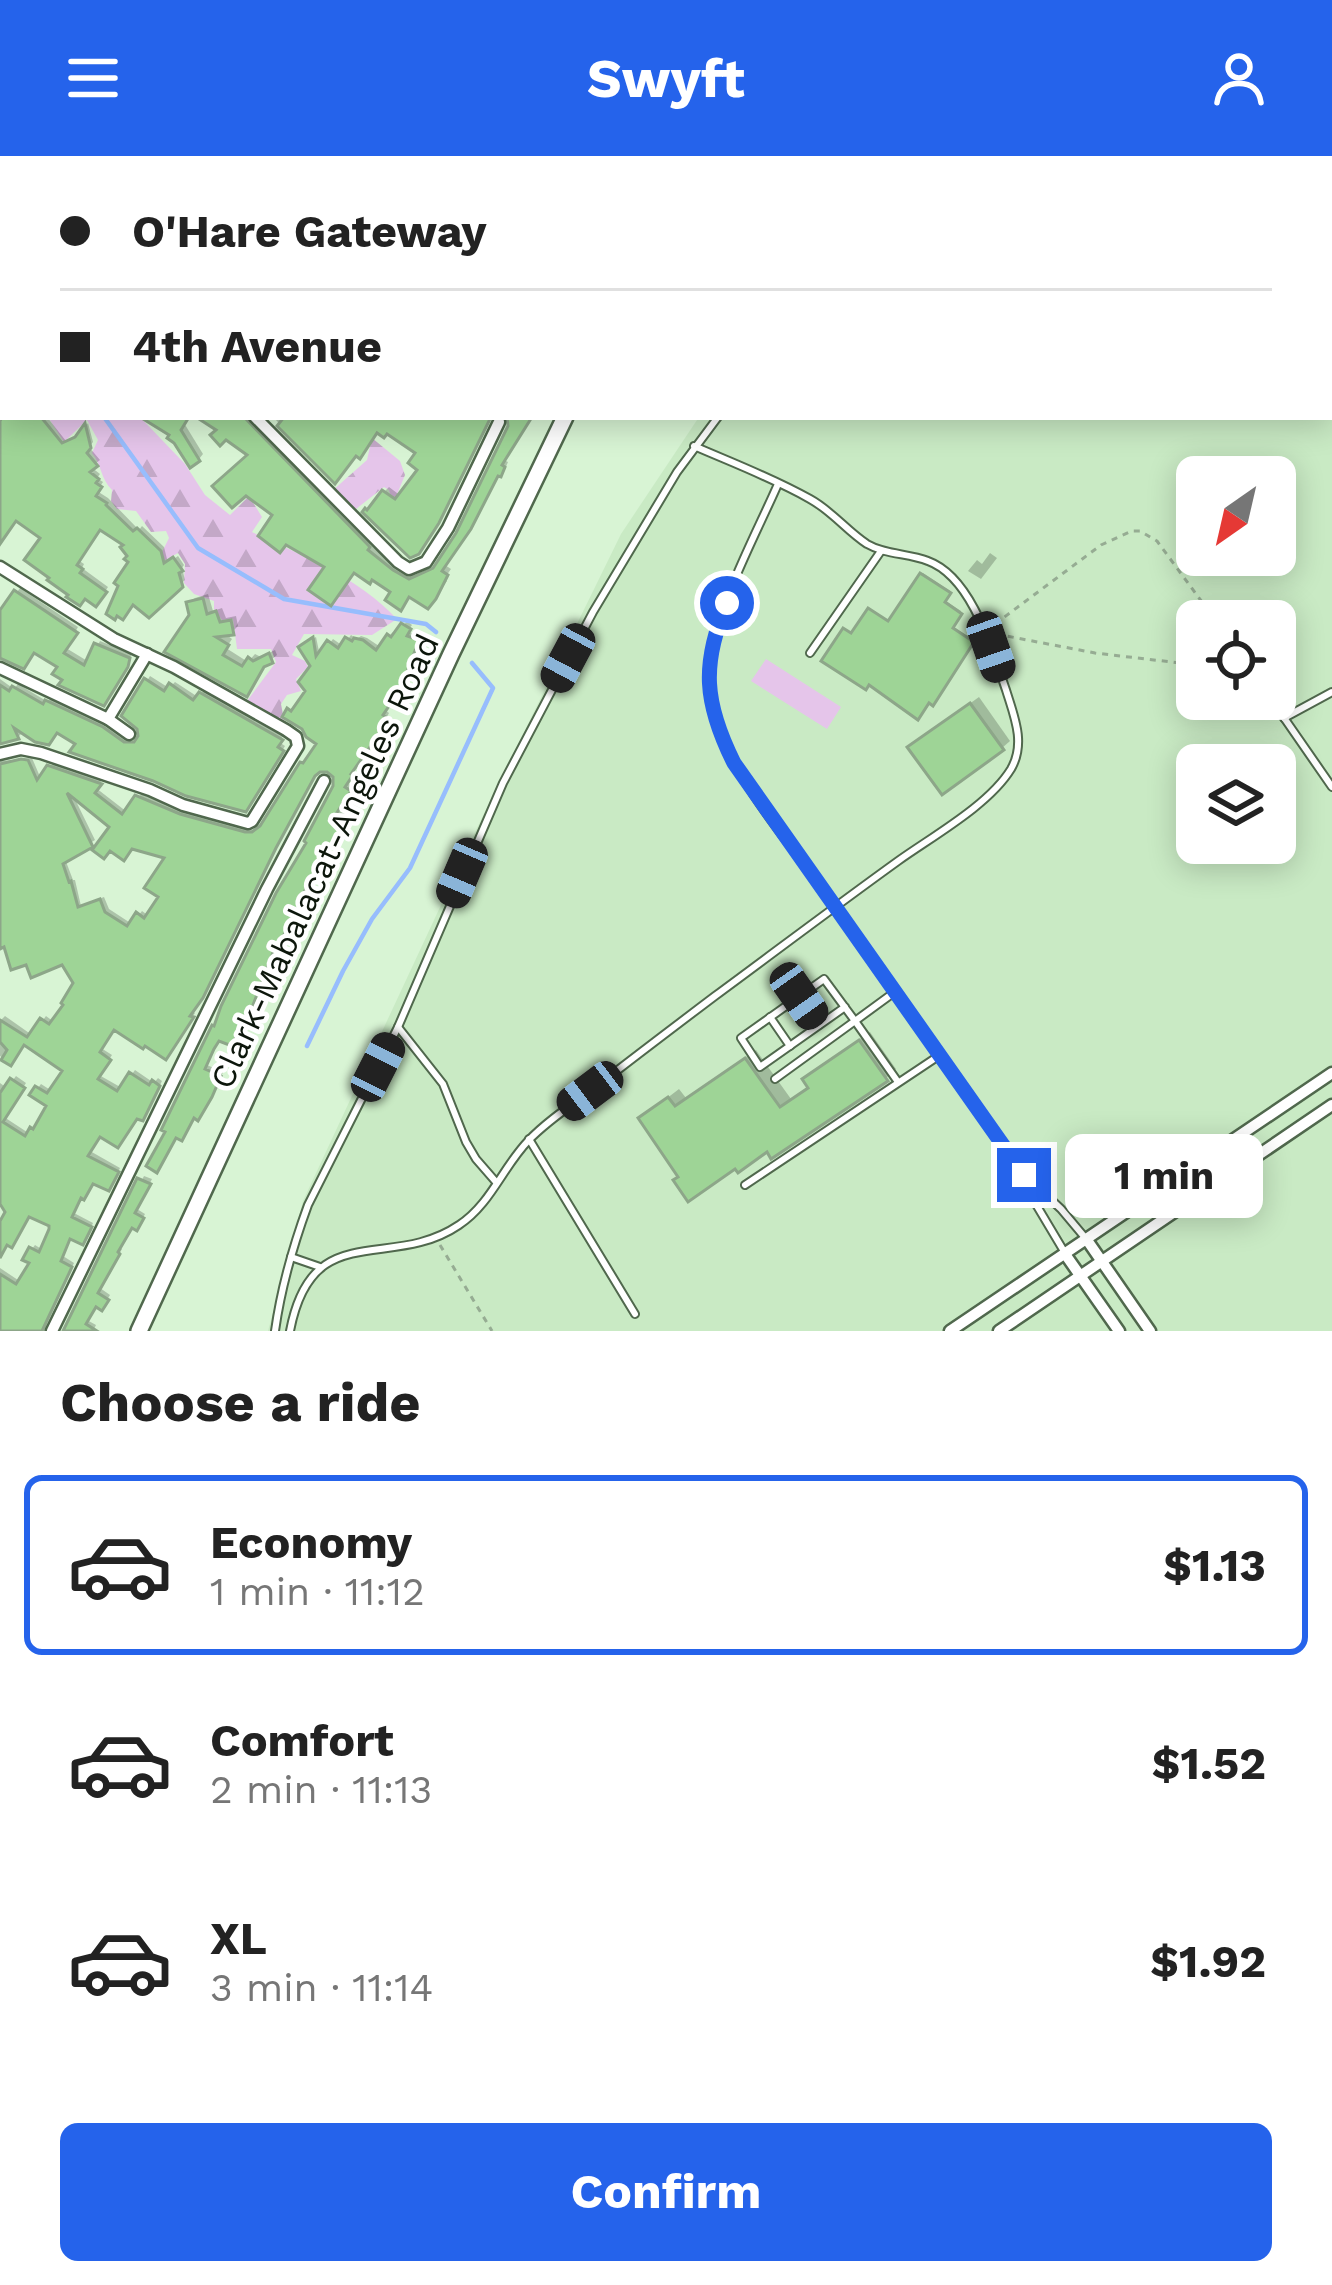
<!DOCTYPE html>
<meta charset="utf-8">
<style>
body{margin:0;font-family:"Work Sans",sans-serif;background:#f6f6f6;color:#222;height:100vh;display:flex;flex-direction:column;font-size:45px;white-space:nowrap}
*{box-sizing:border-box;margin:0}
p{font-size:39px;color:#767676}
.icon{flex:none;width:66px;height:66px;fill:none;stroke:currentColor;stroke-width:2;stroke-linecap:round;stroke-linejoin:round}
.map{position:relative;height:1175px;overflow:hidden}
.panel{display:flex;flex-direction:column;background:#fff;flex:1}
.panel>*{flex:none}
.banner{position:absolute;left:0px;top:0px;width:1332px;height:264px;box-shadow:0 6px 30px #0003;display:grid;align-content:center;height:264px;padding:0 60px;background:#fff}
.needle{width:78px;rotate:214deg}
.fabs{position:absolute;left:1176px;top:300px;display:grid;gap:24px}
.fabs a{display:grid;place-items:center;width:120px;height:120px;border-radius:18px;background:#fff;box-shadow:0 6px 30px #0003;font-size:60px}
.end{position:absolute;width:54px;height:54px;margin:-27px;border:15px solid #2563eb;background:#fff;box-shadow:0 0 0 6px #fff}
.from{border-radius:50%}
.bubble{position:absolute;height:84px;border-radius:18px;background:#fff;box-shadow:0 6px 30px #0003;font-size:39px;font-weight:700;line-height:84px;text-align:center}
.car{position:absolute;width:36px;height:72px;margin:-36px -18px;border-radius:15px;box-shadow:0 0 9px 3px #0007;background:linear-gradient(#222 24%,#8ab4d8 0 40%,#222 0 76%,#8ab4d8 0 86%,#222 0)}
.banner b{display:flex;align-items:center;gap:42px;height:114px;font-size:45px}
.banner b+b{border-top:3px solid #e0e0e0}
.banner i{width:30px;height:30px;background:#222}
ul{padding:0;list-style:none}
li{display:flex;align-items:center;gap:36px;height:180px;margin:0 24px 18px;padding:0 36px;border:6px solid transparent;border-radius:18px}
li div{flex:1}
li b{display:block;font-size:45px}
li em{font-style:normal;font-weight:700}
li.selected{border-color:#2563eb}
li>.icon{width:108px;height:108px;stroke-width:1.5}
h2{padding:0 60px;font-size:54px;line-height:144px}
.action{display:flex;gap:24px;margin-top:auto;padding:24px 60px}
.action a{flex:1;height:138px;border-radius:18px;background:#2563eb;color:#fff;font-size:48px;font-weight:700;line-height:138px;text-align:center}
header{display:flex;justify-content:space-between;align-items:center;height:156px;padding:0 60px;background:#2563eb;color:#fff;font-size:54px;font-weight:700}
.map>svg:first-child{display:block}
.built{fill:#c9eac4;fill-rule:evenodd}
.forest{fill:url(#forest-firs)}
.garden{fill:#e5c5ea}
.shadow{fill:#0003;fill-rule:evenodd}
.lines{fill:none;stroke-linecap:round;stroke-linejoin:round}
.stream{stroke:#97bdfd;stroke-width:4.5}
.building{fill:#9ed496;stroke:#8da689;stroke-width:3;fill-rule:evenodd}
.service-casing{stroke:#50684d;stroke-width:10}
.minor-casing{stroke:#50684d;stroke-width:15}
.secondary-casing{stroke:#50684d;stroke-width:20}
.path{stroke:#96ac93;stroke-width:3;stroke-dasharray:6 6;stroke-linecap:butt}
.service{stroke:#fff;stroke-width:6}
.minor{stroke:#fff;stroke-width:10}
.secondary{stroke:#fff;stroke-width:15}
.route{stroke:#2563eb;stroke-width:15}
.labels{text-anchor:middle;stroke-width:9;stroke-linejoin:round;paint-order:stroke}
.street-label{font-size:33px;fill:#0c160b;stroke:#fff}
</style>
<header><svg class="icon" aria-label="menu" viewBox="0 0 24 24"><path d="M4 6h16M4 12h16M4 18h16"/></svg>Swyft<svg class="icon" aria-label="person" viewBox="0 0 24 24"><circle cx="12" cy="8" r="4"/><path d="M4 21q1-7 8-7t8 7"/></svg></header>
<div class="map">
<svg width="1332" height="1175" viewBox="0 0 1332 1175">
<defs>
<pattern id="forest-firs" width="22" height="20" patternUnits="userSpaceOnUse" patternTransform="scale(3)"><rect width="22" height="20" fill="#e5c5ea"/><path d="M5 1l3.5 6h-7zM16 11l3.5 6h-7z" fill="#c3a8c7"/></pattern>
</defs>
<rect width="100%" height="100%" fill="#d8f4d4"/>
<path class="built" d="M890 0H1332V1175H268L303 1045 476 674 621 378 699 261H1329V3H888ZM1197 321H1275V399H1197ZM1197 465H1275V543H1197ZM1197 609H1275V687H1197Z"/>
<g class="forest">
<path d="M48 261H140L185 308 205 339 230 359 249 340 262 361 252 376C303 400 358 421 397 463L372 479 304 478 292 499 305 505 308 511 296 523 301 535 287 539 281 548 285 569 244 549 276 506 271 493H237L233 463 222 464 214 453V445L194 438 184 427 185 408 178 397 153 411 151 399 162 396 169 382 166 375 151 376 136 355 117 353 111 345 112 334C100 322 102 309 92 297L98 284 87 264 64 286Z"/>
<polygon points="372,282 400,305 405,319 393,348 389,334 384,331 356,353 332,335 367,304"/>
</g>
<polygon class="garden" points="766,503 841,551 827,573 751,525"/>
<g class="shadow">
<polygon points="14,0 120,0 124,3 15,3"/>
<polygon points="154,0 294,0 293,3 156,3"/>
<polygon points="487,0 542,0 540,3 491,3"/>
<polygon points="594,0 651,0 649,3 596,3"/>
<polygon points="773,0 847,0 846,3 779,3"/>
<polygon points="0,11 3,11 3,96 0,97"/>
<polygon points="3,189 3,261 47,261 66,285 79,280 88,267 93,286 89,291 100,304 91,311 100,318 97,322 103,326 97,335 108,342 139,374 142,370 164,391 168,407 178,400 184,409 182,412 185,424 149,458 127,388 100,370 78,404 84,408 82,412 108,431 100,443 44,381 16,362 0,385 0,193"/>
<polygon points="154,261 188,261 184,267 203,298 199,303"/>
<polygon points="201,261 251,261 372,385 370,389 409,418 419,419 439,410 459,379 512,263 509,261 531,261 504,304 508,306 505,313 499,319 475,365 445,409 451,413 444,423 447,425 432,445 394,435 354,414 329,411 276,358 252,298"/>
<polygon points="273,261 491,261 443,359 424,390 384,336 389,331 401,340 421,314 420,296 388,275 378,274 335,324"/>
<polygon points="990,397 997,402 981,423 968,415 977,404 982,408"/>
<polygon points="923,417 950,435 944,444 961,455 952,470 973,484 934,545 862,488 855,477 871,453 891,466"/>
<polygon points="20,432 78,471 66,492 89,506 100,485 132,498 107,543 35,494 0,498 0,460"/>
<polygon points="208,438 213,455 222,452 226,462 236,460 238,470 232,476 224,477 232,483 226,492 248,506 255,498 261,501 275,494 277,499 267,507 246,537 192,459 189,447 195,442"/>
<path d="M407 465 412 469 407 476 421 480 407 521 385 554 389 557 380 574 352 613 355 614 347 627 352 630 337 653 348 660 303 737 307 740 277 788 251 855 246 858 235 883 219 882 217 886 207 909 223 916 215 934 201 957 194 959 177 979 157 1014 336 629 332 615 316 616 191 855 195 857 171 894 115 871 101 892 112 899 99 919 122 932 135 914 154 927 158 922 162 925 146 957 101 978 90 995 120 1012 112 1028 93 1025 82 1039 74 1057 93 1067 86 1082 71 1080 63 1100 74 1107 46 1164 47 1175H0V1112L21 1126 33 1106 32 1093 35 1089 43 1094 53 1072 0 1017V927L7 932 16 920 26 927 4 961 30 978 50 949 38 932 41 928 52 935 66 914 25 886 10 907 0 900V865L5 860 32 879 46 860 54 866 77 827 63 806H28L0 784V603L3 605 32 602 41 623 54 607 102 624 96 632 127 656 142 637 185 656 253 674 265 668 302 608 321 587 290 554 293 551 296 552 308 534 313 510 305 488 316 481 320 500 333 483 343 490 351 479 357 483 361 480 367 482 382 492 389 480 393 476 396 479ZM72 637 113 670 110 692 132 690 169 700 162 741 149 760 142 755 132 768 109 753 104 741 81 750 75 724H73L65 703 95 684Z"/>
<polygon points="150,520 169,532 175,526 198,541 205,534 284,579 279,586 285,590 249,649 79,587 58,574 24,575 18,581 0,586 0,523 14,533 18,528 48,546 51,542 107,569 135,586 141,582 141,574 125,560"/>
<polygon points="979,541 1010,585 1002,592 919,584"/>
<polygon points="870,876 896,913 886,922 768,992 682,1020 641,962 679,933 686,942 756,894 791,943 810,930 806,923 815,913"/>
<polygon points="144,1020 152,1023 137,1053 145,1058 140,1067 133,1069 119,1092 122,1093 100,1132 110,1139 105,1147 97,1148 87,1164 96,1169 93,1175 66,1175"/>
</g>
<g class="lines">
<g class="stream">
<polyline points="0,174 3,177"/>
<polyline points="104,261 198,392 284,443 426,468 436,476"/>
<polyline points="307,890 343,815 372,763 410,712 493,532 472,507"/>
</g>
</g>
<g class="building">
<polygon points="2,261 41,261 62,287 75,281 85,267 91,292 87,297 98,310 90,316 99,323 96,327 102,331 96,340 107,347 106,349 133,375 137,372 161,395 164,407 173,401 183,415 179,417 183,431 149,462 133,449 123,464 117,460 115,464 106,458 118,430 114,427 128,406 124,403 127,400 120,391 123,389 100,374 77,409 83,413 80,417 107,436 96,451 85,443 80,450 66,441 68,439 47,424 49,422 24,404 40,382 16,365 0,388 0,265"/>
<polygon points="140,261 189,261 181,274 200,305 190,312 174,287 167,282 169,279"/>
<polygon points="196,261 244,261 370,391 368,394 393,414 409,423 433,412 456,377 508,270 507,261 532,261 502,309 505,311 501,321 498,320 471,373 442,415 448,419 436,443 428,453 409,441 401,455 385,444 390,436 372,424 370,428 354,417 331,450 308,434 324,411 286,389 280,397 258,380 272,359 246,340 232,352 212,330 247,299 226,284 220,290 210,279 216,274"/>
<polygon points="284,261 491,261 439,367 419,398 410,402 362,356 365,352 367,354 382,334 395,343 417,314 408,307 415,297 387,278 384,282 377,277 360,303 356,300 335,328 277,270"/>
<polygon points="920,417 951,437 945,446 962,458 953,472 974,486 933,550 929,547 918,564 869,529 866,534 821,505 843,472 851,477 868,452 888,465"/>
<polygon points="14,434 78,477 64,497 84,509 94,487 130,502 128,511 104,550 58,529 62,524 52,518 57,511 34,497 24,513 0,502 0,454"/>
<polygon points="203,442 207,458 216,455 220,466 231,464 234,479 216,481 229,489 223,499 242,510 248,501 253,505 269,497 273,507 264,511 247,541 164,496 189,459 186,446"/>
<path d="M401 467 411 473 407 480 419 484 404 524 406 525 383 559 387 562 377 581 351 618 353 619 345 631 351 635 336 658 346 665 301 741 306 744 274 794 248 862 244 861 232 890 219 885 214 893 205 913 221 920 212 941 198 965 194 962 182 985 176 982 157 1017 146 1010 165 976 161 974 212 869 214 870 221 850 276 737 306 687 304 685 333 630V621L327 616H320L315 620 276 692 203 842 190 860 194 861 166 904 145 890 143 893 114 874 100 896 111 904 98 923 117 935 129 916 149 929 152 924 160 930 143 965 137 963 118 992 100 981 88 1000 119 1016 109 1035 93 1028 84 1044 81 1042 72 1061 92 1071 83 1089 70 1083 61 1105 72 1111 42 1175H0V1118L16 1128 29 1107 22 1104 29 1091 39 1096 49 1073V1070L29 1061 12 1092 7 1089 0 1102V1065L5 1056 0 1048V937L10 922 25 932 3 966 25 980 30 971 33 973 46 950 29 939 35 930 47 937 62 915 24 889 11 910 1 904 7 894 0 886V864L27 881 40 862 49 868 63 849 61 847 73 827 62 809 31 822 26 809 11 814 4 791 0 793V608L21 603 28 604 37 624 47 609 102 628 95 637 122 658 135 639 180 658 245 676H252L260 670 300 606 303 607 316 588 306 581 302 573 282 561 287 552 291 555 305 535 298 526 310 510 298 491 313 481 316 500 327 484 338 492 345 481 352 485 354 482 363 484 376 494 387 478 391 481ZM67 637 109 671 92 694 104 703 110 695 124 705 132 693 164 702 144 732 158 741 144 762 136 756 127 770 105 756 100 743 78 751 71 725 69 726 63 708 93 691Z"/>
<polygon points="144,522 164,535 169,527 193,544 199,536 283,584 278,591 284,595 246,656 186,640 153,625 69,596 75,588 57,577 49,589 35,586 14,572 19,583 0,588 0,529 9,535 12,530 43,548 45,544 103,571 124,586 134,586 138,580 137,573 121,560"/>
<polygon points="970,547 1004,594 942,639 907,591"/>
<polygon points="859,884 888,925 771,1003 767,996 738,1017 735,1013 688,1046 673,1024 678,1021 638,962 668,941 675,950 745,902 780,951 808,932 802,923"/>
<polygon points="137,1022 151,1028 135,1057 144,1062 137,1075 132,1072 118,1096 120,1098 98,1137 109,1144 102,1155 96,1151 86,1168 97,1175 63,1175"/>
</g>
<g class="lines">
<g class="service-casing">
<g id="service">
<polyline points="861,3 862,0"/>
<path d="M778 328C755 381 707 468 708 524 708 602 803 701 847 765 906 849 965 934 1024 1019L1034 1045 1065 1097"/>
<polyline points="810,497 881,395"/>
<polyline points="1271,543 1332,631"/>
<polyline points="1284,562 1332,536"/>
<polyline points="896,835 855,865 898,926"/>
<polyline points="799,840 819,869"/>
<polyline points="770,861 790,890"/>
<polyline points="398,871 443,928 466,986 476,1003 496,1026"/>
<polyline points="775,923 855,865 824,823 741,882 760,911 845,851"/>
<polyline points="529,983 635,1158"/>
<polyline points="1027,1021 1061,1053 1087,1084"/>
<polyline points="745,1029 940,899"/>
<polyline points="291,1101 320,1111"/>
<path d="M275 1175C281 1132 293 1090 308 1049L398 871 503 627 593 456 677 316 718 261"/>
<path d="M290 1175C312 1060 390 1116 459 1069 490 1049 503 1011 528 985 546 966 570 950 592 934 633 902 674 871 715 840 776 795 837 749 898 705 933 680 989 649 1011 613 1026 587 1014 560 1006 534 992 494 972 421 928 405 908 397 886 399 867 388 847 375 832 355 810 343 773 322 733 307 694 290"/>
</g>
</g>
<g class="minor-casing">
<g id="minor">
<polyline points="138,0 142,3"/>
<polyline points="439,0 447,3"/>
<polyline points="0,2 3,5"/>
<polyline points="309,3 310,0"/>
<polyline points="416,3 417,0"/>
<polyline points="0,113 3,109"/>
<polyline points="255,261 398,406 409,413 426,406 448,372 499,266"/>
<polyline points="0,411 114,483 174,511 286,574 296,581 298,590 252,665 248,667 183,649 150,634 41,597 21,593 0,598"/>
<polyline points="0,512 108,563 129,578"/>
<polyline points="108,563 147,498"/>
<polyline points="1087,1084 1150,1175"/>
<polyline points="1065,1098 1119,1175"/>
<polyline points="52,1175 267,733 324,625"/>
<polyline points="950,1175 1332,917"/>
<polyline points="999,1175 1332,949"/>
</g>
</g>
<g class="secondary-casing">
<g id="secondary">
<polyline points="692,3 694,0"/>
<polyline points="139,1175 451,498 565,261"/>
</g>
</g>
<g class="path">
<polyline points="995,468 1101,389 1132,375 1140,375 1157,385 1216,465"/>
<polyline points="996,478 1095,497 1197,509"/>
<polyline points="440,1089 492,1175"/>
</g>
<use href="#service" class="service"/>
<use href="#minor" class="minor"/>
<use href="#secondary" class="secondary"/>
</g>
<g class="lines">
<path class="route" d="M727 447C701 508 704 547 734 607L1024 1019"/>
</g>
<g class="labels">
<g class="street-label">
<text transform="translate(324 705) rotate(-65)" y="12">Clark-Mabalacat-Angeles Road</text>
</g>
</g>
</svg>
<div class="fabs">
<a><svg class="needle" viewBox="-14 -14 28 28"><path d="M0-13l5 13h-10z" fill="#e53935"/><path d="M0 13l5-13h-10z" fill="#767676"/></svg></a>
<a><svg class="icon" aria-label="locate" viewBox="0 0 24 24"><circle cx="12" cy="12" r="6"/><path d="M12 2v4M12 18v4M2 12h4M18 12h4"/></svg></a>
<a><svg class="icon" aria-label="layers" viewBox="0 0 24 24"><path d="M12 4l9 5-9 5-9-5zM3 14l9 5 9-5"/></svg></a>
</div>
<i class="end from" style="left:727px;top:447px"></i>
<i class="end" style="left:1024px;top:1019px"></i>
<div class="bubble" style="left:1065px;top:978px;width:198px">1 min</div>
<i class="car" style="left:991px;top:491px;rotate:161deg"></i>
<i class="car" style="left:568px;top:502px;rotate:208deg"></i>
<i class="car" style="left:462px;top:717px;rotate:203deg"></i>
<i class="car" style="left:799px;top:840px;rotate:145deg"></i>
<i class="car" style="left:378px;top:911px;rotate:27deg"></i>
<i class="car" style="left:590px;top:935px;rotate:233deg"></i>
<div class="banner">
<b><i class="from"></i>O'Hare Gateway</b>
<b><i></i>4th Avenue</b>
</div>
</div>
<section class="panel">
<h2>Choose a ride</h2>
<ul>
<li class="selected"><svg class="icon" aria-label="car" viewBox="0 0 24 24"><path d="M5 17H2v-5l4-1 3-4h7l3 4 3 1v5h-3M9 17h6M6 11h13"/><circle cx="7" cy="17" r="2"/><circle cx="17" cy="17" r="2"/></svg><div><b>Economy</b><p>1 min · 11:12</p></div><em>$1.13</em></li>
<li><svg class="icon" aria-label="car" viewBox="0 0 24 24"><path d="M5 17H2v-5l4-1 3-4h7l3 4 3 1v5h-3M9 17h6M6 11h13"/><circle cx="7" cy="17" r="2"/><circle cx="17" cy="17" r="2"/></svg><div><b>Comfort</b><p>2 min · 11:13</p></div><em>$1.52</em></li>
<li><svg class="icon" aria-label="car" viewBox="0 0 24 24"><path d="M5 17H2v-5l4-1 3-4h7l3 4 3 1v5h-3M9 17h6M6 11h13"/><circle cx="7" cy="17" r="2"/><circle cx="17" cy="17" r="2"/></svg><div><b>XL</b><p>3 min · 11:14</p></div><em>$1.92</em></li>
</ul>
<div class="action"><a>Confirm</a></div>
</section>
